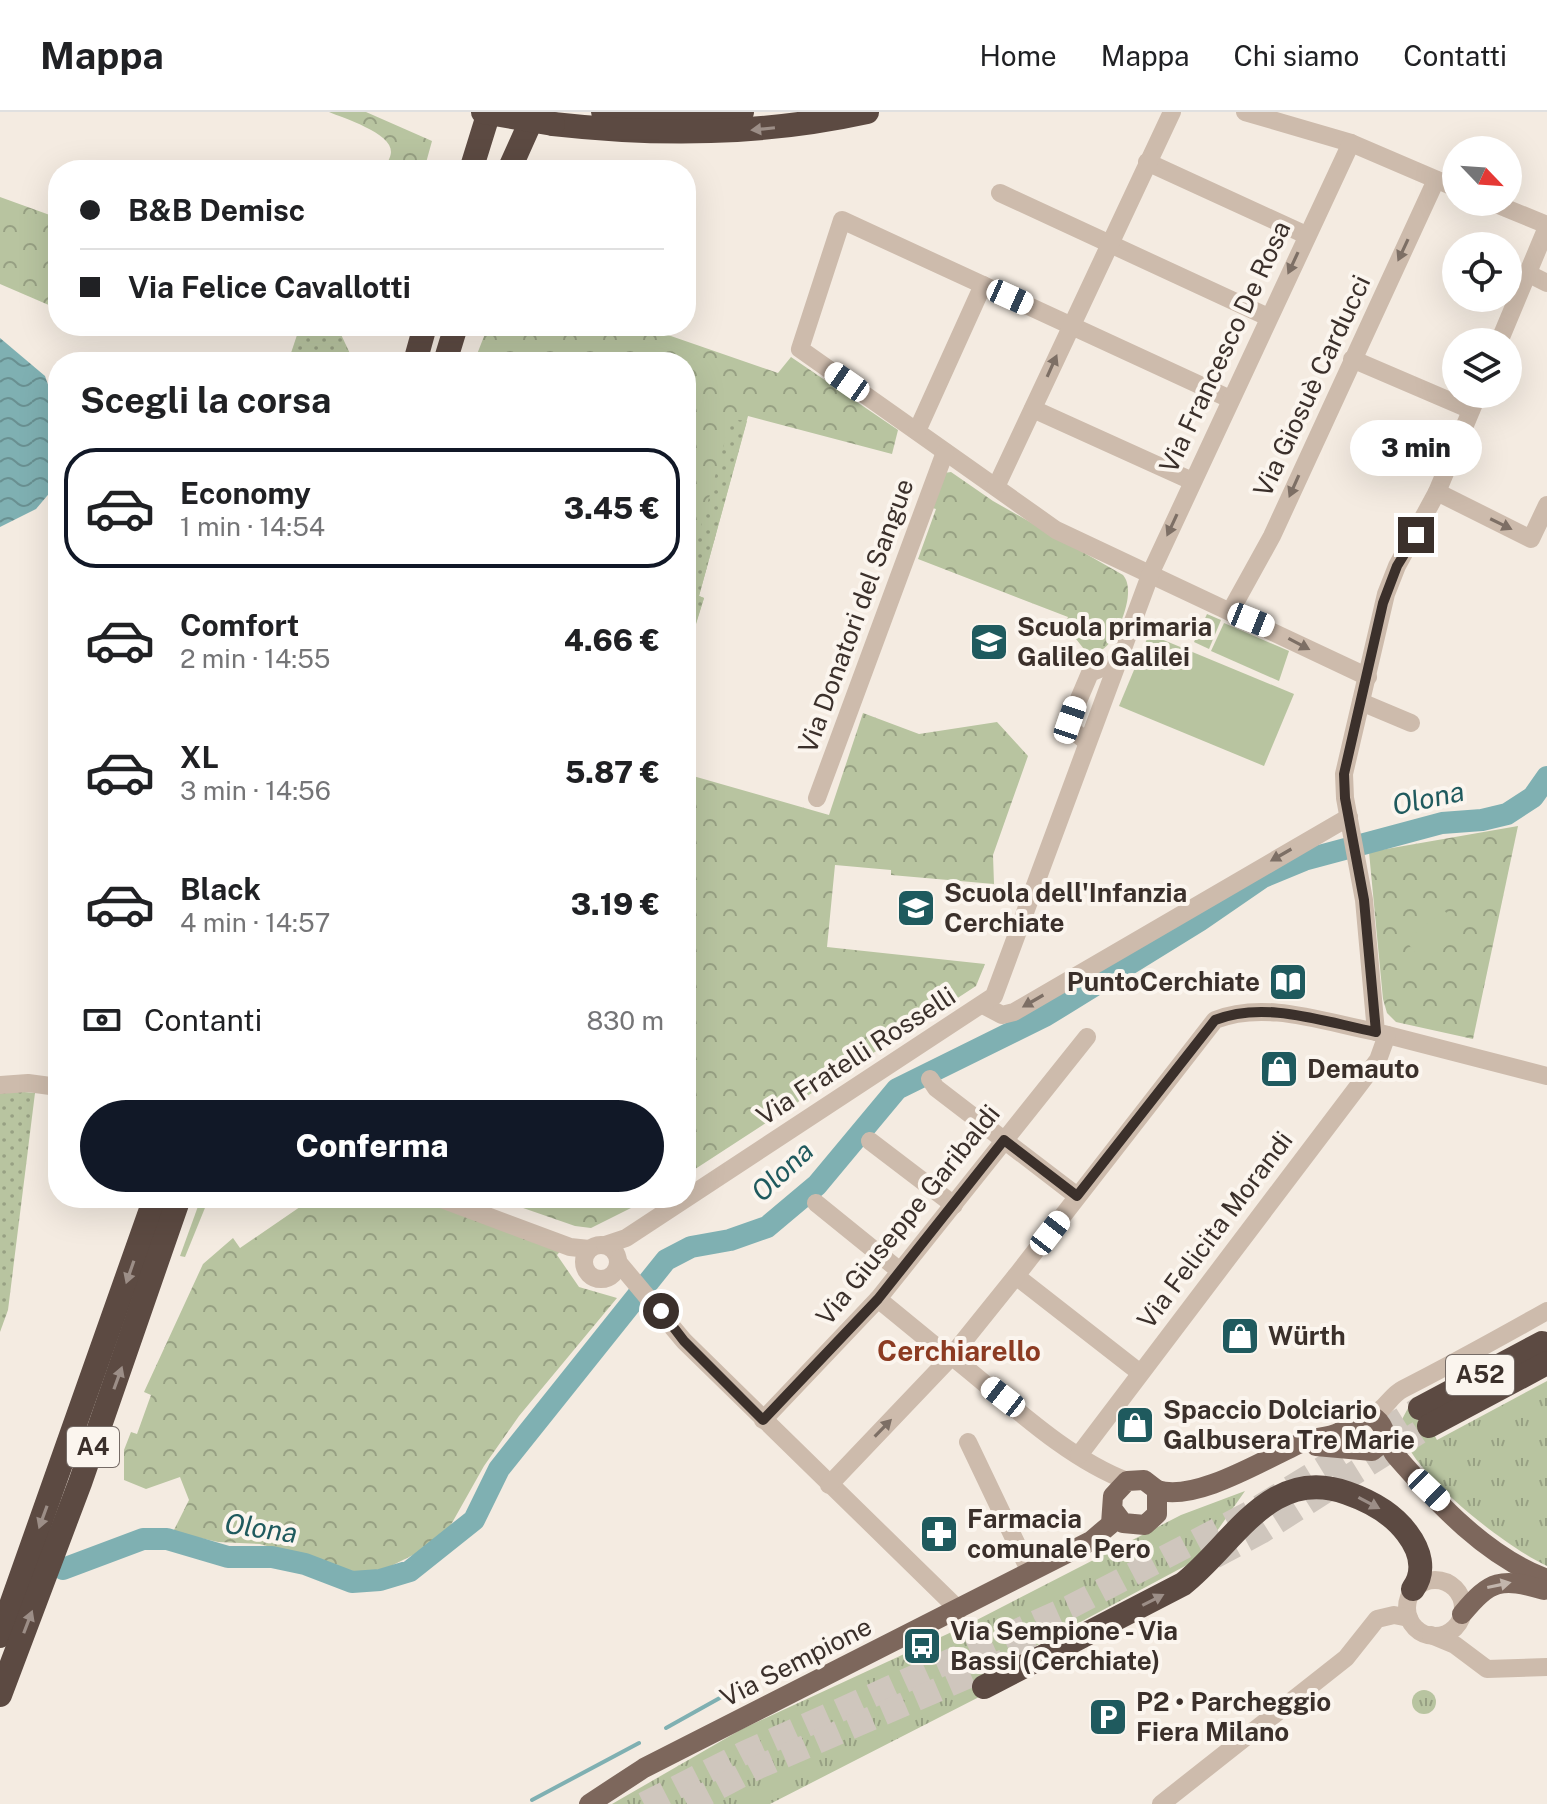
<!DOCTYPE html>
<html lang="it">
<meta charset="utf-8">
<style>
body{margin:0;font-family:"Public Sans",sans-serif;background:#f6f6f6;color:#202124;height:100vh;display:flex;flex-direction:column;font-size:30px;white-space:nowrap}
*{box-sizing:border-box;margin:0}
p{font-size:26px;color:#757577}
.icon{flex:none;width:44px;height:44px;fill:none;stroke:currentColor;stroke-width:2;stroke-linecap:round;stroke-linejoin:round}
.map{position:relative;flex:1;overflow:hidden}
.panel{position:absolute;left:48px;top:240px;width:648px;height:856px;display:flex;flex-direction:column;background:#fff;border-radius:32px;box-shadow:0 8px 32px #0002}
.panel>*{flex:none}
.banner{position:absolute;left:48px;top:48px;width:648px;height:176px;border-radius:32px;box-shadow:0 8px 32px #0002;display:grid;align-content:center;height:176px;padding:0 32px;background:#fff}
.needle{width:52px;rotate:115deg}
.buttons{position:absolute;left:1442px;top:24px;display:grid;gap:16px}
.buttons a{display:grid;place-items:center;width:80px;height:80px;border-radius:50%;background:#fff;box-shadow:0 8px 32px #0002;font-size:40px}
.end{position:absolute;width:36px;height:36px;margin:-18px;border:10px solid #3b302b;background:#fff;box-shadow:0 0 0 4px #fff}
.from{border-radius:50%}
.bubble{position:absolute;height:56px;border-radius:28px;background:#fff;box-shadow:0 8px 32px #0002;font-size:26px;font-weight:800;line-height:56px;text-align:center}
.car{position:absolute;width:24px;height:48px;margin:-24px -12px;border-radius:10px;box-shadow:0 0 6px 2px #0007;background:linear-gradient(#fff 24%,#345 0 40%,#fff 0 76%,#345 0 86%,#fff 0)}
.banner b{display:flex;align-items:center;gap:28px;height:76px;font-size:30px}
.banner b+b{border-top:2px solid #e0e0e0}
.banner i{width:20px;height:20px;background:#202124}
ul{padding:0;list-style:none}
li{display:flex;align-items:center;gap:24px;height:120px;margin:0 16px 12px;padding:0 16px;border:4px solid transparent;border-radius:32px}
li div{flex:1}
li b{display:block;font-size:30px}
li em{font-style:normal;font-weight:800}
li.on{border-color:#111827}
li>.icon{width:72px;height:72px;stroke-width:1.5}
h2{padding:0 32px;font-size:36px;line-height:96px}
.pay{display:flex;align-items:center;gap:20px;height:88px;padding:0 32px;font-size:30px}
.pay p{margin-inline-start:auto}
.primary-button{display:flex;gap:16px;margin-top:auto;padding:16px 32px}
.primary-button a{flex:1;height:92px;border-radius:48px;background:#111827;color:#fff;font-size:32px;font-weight:800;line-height:92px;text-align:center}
header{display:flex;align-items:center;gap:48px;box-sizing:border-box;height:112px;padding:0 40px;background:#fff;border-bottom:2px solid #e0e0e0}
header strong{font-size:38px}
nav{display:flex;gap:44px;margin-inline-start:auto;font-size:28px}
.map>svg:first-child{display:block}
.grass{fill:url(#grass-tufts)}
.forest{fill:url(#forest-crowns)}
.garden{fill:url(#garden-dots)}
.pitch{fill:#b8c4a0}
.water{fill:url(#water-waves)}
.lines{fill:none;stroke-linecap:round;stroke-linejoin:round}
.stream{stroke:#7fb0b2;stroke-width:4}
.river{stroke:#7fb0b2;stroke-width:22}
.highway-tunnel{stroke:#cfc6bd;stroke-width:24;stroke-dasharray:24 12;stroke-linecap:butt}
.minor{stroke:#cdbbac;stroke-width:18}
.major{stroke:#7d675c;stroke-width:20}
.highway{stroke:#5c4a42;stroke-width:24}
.highway-bridge{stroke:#5c4a42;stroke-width:24}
.oneway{fill:#9c8e87}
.oneway2{fill:#7d6f65}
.oneway3{fill:#c2b5ac}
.route{stroke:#3b302b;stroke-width:10}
.labels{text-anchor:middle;stroke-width:8;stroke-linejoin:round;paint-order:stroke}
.shield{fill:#fbf5ee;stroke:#756b66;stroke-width:2}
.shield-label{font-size:24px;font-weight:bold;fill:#3b302b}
.street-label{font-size:26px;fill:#3b302b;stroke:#fbf5ee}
.poi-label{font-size:26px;font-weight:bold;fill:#3b302b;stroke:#fbf5ee;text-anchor:start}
.water-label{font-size:28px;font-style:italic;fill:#1f5a5e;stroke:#fbf5ee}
.neighbourhood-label{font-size:28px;font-weight:bold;fill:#8c3b22;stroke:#fbf5ee}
</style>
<header>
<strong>Mappa</strong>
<nav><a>Home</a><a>Mappa</a><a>Chi siamo</a><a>Contatti</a></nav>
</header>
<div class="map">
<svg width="1547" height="1692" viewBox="0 0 1547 1692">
<defs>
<pattern id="grass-tufts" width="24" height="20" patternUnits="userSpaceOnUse" patternTransform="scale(2)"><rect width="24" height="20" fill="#b8c4a0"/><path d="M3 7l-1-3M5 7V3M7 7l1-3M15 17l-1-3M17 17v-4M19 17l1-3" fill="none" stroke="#97a083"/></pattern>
<pattern id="forest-crowns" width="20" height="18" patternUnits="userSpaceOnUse" patternTransform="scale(2)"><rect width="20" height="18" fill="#b8c4a0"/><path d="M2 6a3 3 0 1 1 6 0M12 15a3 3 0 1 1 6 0" fill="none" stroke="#97a083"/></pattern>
<pattern id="garden-dots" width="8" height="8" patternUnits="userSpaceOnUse" patternTransform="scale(2)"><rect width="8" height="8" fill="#b8c4a0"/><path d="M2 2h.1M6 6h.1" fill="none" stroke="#97a083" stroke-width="1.8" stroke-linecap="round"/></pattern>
<pattern id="water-waves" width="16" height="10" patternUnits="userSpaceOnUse" patternTransform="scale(2)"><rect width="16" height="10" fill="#7fb0b2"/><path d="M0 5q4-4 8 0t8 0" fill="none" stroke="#699091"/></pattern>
</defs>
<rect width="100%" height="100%" fill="#f4ebe1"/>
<g class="grass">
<polygon points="201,1086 209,1086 185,1145 180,1144"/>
<path d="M1547 1269V1454C1507 1436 1401 1355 1400 1311L1414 1285 1437 1328Z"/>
<polygon points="1245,1379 1203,1439 1187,1453 976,1566 983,1583 770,1692 612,1692 742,1617 969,1512 1181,1403"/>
<circle cx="1424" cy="1590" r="12"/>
</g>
<g class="forest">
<path d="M329 0H366L432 29 424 58H384C386 53 391 45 391 40 392 21 343 6 329 0Z"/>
<polygon points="0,85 58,106 58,197 0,172"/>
<polygon points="488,214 642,214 778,261 791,245 898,318 892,342 748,304 699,484 704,486 686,542 686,250 474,250"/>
<path d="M951 360 993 389 1123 463C1136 478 1121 514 1111 529 1106 536 1097 541 1091 546L1065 513 1068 505 918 447 936 397 929 395 944 361Z"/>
<polygon points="863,601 919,622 997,610 1028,644 993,743 994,772 891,763 891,758 835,753 827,835 985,852 976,874 686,1063 686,662 829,703"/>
<polygon points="1518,714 1473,927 1396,910 1387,901 1383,887 1369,740"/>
<polygon points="313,1086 414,1086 562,1137 557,1143 579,1175 617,1186 519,1304 484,1354 448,1418 415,1442 387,1456 360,1461 260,1432 218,1430 173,1420 189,1388 180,1365 146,1377 124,1368 124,1338 131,1320 137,1322 151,1283 144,1280 203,1152 233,1126 240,1136"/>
<polygon points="494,1086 651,1086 591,1116 575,1114"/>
</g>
<g class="garden">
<polygon points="300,214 337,214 354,250 288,250"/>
<polygon points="731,307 747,309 699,484 704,486 693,522 686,519 686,468"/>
<polygon points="14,979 35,981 8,1198 0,1220 0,981"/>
</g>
<g class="pitch">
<polygon points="1207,502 1221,508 1209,537 1194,530"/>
<polygon points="1224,511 1289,539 1279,569 1211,539"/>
<polygon points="1149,522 1294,582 1264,654 1119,594"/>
<polygon points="1444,798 1463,821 1424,852 1406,829"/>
</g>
<polygon class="water" points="0,226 45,264 58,301 58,371 36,397 0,415"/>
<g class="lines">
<g class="stream">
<polyline points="666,1616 752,1568"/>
<polyline points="532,1688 639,1631"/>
</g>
<polyline class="river" points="63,1457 143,1427 167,1427 228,1445 272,1445 305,1452 352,1470 380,1468 410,1459 474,1408 499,1357 666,1148 691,1135 730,1128 767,1115 817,1073 897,977 1045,904 1199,809 1263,765 1304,748 1442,711 1482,708 1507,702 1533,685 1547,665"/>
<g class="highway-tunnel">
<polyline points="1214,1445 1261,1420 1429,1314"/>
<polyline points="644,1692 744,1641 1070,1495 1251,1400 1420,1296"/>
<polyline points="687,1692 754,1657 1053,1528"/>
</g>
<g class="minor">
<polyline points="1245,0 1351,31 1456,76"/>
<polyline points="1147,50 1306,123"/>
<polyline points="1000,81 1268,205"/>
<polyline points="1491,90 1547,113"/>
<polyline points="1527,161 1547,171"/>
<polyline points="1499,230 1547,115"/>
<polyline points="1352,247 1471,298"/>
<polyline points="1478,282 1437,380 1397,454 1386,482 1344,662 1345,686 1364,788 1376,920 1547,964"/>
<polyline points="1230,287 842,108 800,237 1056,418 1368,565"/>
<polyline points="1033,297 1192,369"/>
<polyline points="917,319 983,173"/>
<polyline points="996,375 1172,0"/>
<polyline points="1437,380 1531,427 1547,393"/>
<polyline points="1230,500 1272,424 1436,68"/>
<polyline points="1361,590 1411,611"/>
<polyline points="1087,630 1070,616 1070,608 1090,561 1116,550"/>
<polyline points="817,686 945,340"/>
<polyline points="983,893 1002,903 1014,900 1349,705"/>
<polyline points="930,967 936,976 1077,1084"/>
<polyline points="0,973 28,971 58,975"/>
<polyline points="870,1029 954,1093"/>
<polyline points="439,1086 570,1135 589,1137"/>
<polyline points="816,1091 900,1159"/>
<circle cx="601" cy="1150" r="17"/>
<polyline points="605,1133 626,1126 994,884 1152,458 1351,31"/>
<polyline points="618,1150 684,1229 959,1498"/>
<polyline points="878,1187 950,1246"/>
<path d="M951 1244C1006 1287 1062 1344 1127 1369"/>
<path d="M1139 1260 1016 1164 1215 908C1265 888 1324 910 1376 920"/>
<path d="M1370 1303C1385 1300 1389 1284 1403 1277 1452 1252 1499 1226 1547 1199"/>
<polyline points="763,1308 878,1187 1087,925"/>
<polyline points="968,1330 1030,1460"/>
<polyline points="1079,1343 1378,948 1387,923"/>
<polyline points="829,1373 950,1246 1016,1164"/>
<circle cx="1435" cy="1496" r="28"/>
<polyline points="1431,1523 1455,1533 1487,1557 1547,1555"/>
<polyline points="1161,1692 1346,1546 1377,1507 1394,1503 1409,1506"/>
</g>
<g class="major">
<polyline points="1316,1334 1372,1339 1381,1332 1384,1321"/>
<path d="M1157 1378C1196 1391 1268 1345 1305 1329 1316 1325 1329 1326 1340 1320 1350 1313 1357 1300 1371 1304 1386 1309 1386 1333 1396 1344 1437 1391 1487 1445 1547 1467"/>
<path d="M1462 1502C1490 1468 1501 1465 1544 1478"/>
<polyline points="589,1692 644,1656 1091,1429 1111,1412 1113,1384 1127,1369 1144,1368 1157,1378 1157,1402 1145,1413 1123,1411 1114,1399"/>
</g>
<g class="highway">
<polyline points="603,0 661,3 742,0"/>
<path d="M553 12C660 24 762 23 867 0"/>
<polyline points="471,58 489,0"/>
<polyline points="509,58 535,0"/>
<polyline points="415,250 425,214"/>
<polyline points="445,250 456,214"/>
<polyline points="1420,1296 1542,1231"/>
<polyline points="1429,1314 1547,1251"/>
<polyline points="0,1524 155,1086"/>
<path d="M984 1575 1183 1472C1234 1432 1270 1353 1347 1381 1370 1389 1393 1402 1407 1421 1420 1438 1426 1459 1413 1477"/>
<polyline points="0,1583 80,1371 179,1086"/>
</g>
<polyline class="highway-bridge" points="483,0 553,12"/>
</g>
<defs><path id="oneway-solid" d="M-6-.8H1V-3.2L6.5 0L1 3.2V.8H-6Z" transform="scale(2)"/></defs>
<g class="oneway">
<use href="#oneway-solid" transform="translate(763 17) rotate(174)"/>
<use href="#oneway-solid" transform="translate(130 1160) rotate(109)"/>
<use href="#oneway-solid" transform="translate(118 1266) rotate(-70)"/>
<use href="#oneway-solid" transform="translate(1369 1391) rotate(28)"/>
<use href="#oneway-solid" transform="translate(43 1405) rotate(110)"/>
<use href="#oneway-solid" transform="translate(1153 1488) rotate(-27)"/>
<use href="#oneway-solid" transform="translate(28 1510) rotate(-69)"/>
</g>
<g class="oneway2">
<use href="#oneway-solid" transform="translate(1403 138) rotate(115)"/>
<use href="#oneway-solid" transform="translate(1293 151) rotate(115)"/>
<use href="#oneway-solid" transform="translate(1052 254) rotate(-66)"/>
<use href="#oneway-solid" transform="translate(1294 374) rotate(114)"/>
<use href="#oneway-solid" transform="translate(1501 412) rotate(26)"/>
<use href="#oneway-solid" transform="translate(1172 413) rotate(115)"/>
<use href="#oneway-solid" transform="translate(1299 532) rotate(28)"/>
<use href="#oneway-solid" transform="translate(1281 743) rotate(150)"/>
<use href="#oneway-solid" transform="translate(1033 889) rotate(150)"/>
<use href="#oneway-solid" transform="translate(883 1316) rotate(-46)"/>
</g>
<use class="oneway3" href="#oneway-solid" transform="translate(1499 1473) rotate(-12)"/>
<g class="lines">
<path class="route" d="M661 1199 684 1229 763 1308 878 1187 1004 1028 1077 1084 1215 908C1265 888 1324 910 1376 920L1364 788 1345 686 1344 662 1383 491 1397 454 1416 423"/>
</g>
<defs>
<g id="school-square" transform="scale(2)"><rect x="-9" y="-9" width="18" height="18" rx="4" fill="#1f5a5e" stroke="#fbf5ee"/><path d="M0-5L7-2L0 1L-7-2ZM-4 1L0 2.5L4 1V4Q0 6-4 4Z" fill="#fff"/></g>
<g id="library-square" transform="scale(2)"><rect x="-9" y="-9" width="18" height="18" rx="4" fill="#1f5a5e" stroke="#fbf5ee"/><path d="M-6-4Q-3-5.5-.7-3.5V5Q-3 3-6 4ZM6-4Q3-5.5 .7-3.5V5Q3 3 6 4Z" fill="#fff"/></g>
<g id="shop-square" transform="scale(2)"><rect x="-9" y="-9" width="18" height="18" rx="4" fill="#1f5a5e" stroke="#fbf5ee"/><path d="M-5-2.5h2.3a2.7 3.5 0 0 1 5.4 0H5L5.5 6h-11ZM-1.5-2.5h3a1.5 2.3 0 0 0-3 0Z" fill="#fff"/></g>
<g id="pharmacy-square" transform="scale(2)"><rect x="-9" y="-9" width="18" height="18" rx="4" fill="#1f5a5e" stroke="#fbf5ee"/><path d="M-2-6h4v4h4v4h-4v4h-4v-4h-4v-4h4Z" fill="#fff"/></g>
<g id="bus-square" transform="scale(2)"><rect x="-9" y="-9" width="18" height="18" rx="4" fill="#1f5a5e" stroke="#fbf5ee"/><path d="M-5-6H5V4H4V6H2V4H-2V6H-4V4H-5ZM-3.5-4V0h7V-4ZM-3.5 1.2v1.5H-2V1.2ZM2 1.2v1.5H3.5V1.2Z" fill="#fff"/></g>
<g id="parking-square" transform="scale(2)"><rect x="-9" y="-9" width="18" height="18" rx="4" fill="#1f5a5e" stroke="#fbf5ee"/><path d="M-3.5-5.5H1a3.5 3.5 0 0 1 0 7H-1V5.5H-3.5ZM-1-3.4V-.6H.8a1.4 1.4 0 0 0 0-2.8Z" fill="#fff"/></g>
</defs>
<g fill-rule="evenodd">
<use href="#school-square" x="989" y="530"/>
<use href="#school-square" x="916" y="796"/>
<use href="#library-square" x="1288" y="870"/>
<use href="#shop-square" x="1279" y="957"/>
<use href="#shop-square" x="1240" y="1224"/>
<use href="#shop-square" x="1135" y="1313"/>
<use href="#pharmacy-square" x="939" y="1422"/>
<use href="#bus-square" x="922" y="1534"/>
<use href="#parking-square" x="1108" y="1605"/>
</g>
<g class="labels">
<g class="shield">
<rect x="1446" y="1243" width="68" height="40" rx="6"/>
<rect x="67" y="1315" width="52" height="40" rx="6"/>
</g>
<g class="shield-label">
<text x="1480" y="1271">A52</text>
<text x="93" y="1343">A4</text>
</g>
<g class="street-label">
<text transform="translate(1225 235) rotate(-65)" y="9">Via Francesco De Rosa</text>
<text transform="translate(1312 274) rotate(-65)" y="9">Via Giosuè Carducci</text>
<text transform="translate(856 504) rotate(-70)" y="9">Via Donatori del Sangue</text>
<text transform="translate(856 944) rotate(-33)" y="9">Via Fratelli Rosselli</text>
<text transform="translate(908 1103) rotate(-51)" y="9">Via Giuseppe Garibaldi</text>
<text transform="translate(1215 1118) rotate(-53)" y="9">Via Felicita Morandi</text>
<text transform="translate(796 1550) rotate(-27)" y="9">Via Sempione</text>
</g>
<g class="poi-label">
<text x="1017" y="524">Scuola primaria<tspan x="1017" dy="30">Galileo Galilei</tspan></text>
<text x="944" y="790">Scuola dell'Infanzia<tspan x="944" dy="30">Cerchiate</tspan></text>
<text x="1260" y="879" text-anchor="end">PuntoCerchiate</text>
<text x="1307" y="966">Demauto</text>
<text x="1268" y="1233">Würth</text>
<text x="1163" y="1307">Spaccio Dolciario<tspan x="1163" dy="30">Galbusera Tre Marie</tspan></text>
<text x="967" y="1416">Farmacia<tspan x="967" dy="30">comunale Pero</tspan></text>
<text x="950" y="1528">Via Sempione - Via<tspan x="950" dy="30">Bassi (Cerchiate)</tspan></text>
<text x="1136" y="1599">P2 • Parcheggio<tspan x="1136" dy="30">Fiera Milano</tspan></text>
</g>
<g class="water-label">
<text transform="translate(1428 686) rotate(-12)" y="10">Olona</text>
<text transform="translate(782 1059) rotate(-43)" y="10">Olona</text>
<text transform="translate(261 1416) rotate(8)" y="10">Olona</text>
</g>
<g class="neighbourhood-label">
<text x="959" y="1249">Cerchiarello</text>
</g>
</g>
</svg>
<div class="buttons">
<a><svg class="needle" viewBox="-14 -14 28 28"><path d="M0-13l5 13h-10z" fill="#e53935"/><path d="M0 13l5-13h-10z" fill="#757577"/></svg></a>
<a><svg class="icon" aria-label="locate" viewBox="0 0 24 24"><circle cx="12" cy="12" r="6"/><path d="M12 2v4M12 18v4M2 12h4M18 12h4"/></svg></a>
<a><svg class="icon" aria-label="layers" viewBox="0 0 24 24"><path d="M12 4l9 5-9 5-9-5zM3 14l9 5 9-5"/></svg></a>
</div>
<i class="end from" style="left:661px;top:1199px"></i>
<i class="end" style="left:1416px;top:423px"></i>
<div class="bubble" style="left:1350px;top:308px;width:132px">3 min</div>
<i class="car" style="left:1010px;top:185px;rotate:114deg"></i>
<i class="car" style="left:847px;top:270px;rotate:305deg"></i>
<i class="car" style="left:1251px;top:508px;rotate:112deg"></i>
<i class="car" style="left:1070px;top:608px;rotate:19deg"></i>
<i class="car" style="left:1050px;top:1121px;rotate:38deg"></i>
<i class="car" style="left:1003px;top:1285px;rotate:308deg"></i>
<i class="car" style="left:1429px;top:1378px;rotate:134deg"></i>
<div class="banner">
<b><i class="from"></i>B&amp;B Demisc</b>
<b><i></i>Via Felice Cavallotti</b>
</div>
<section class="panel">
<h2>Scegli la corsa</h2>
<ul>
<li class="on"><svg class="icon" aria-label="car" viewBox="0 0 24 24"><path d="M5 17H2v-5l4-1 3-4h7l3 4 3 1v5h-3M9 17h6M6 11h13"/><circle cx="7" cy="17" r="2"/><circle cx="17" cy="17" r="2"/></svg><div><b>Economy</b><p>1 min · 14:54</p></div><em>3.45 €</em></li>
<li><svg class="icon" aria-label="car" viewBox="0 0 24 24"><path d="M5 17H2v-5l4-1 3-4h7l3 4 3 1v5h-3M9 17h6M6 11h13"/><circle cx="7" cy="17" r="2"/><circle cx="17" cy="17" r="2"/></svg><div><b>Comfort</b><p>2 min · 14:55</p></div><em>4.66 €</em></li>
<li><svg class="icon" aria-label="car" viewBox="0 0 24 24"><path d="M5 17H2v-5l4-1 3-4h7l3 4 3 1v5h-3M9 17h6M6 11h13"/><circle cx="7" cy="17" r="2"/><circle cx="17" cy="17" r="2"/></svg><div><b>XL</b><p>3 min · 14:56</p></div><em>5.87 €</em></li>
<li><svg class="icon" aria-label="car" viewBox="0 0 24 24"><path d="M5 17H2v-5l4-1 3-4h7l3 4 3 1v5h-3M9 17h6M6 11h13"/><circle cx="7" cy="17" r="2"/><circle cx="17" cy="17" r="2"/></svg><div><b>Black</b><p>4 min · 14:57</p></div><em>3.19 €</em></li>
</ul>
<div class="pay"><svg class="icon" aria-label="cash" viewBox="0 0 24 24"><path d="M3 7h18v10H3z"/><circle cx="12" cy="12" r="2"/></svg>Contanti<p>830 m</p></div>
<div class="primary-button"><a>Conferma</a></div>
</section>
</div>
